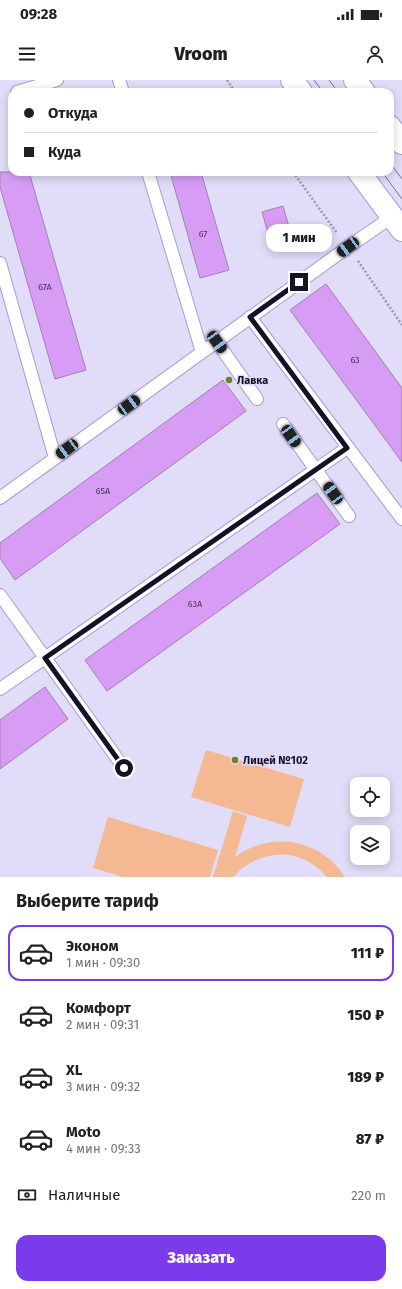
<!DOCTYPE html>
<html lang="ru">
<meta charset="utf-8">
<style>
body{margin:0;font-family:"Fira Sans",sans-serif;background:#f2f2f2;color:#202124;height:100vh;display:flex;flex-direction:column;font-size:15px;white-space:nowrap}
*{box-sizing:border-box;margin:0}
p{font-size:13px;color:#757577}
.icon{flex:none;width:22px;height:22px;fill:none;stroke:currentColor;stroke-width:2;stroke-linecap:round;stroke-linejoin:round}
.map{position:relative;height:797px;overflow:hidden}
.side{display:flex;flex-direction:column;background:#fff;flex:1}
.side>*{flex:none}
.banner{position:absolute;left:8px;top:8px;width:386px;height:88px;border-radius:12px;box-shadow:0 2px 10px #0003;display:grid;align-content:center;height:88px;padding:0 16px;background:#fff}
.buttons{position:absolute;left:350px;top:697px;display:grid;gap:8px}
.buttons a{display:grid;place-items:center;width:40px;height:40px;border-radius:8px;background:#fff;box-shadow:0 2px 10px #0003;font-size:20px}
.end{position:absolute;width:18px;height:18px;margin:-9px;border:5px solid #171128;background:#fff;box-shadow:0 0 0 2px #fff}
.from{border-radius:50%}
.bubble{position:absolute;height:28px;border-radius:12px;background:#fff;box-shadow:0 2px 10px #0003;font-size:13px;font-weight:800;line-height:28px;text-align:center}
.car{position:absolute;width:12px;height:24px;margin:-12px -6px;border-radius:5px;box-shadow:0 0 3px 1px #0007;background:linear-gradient(#222 24%,#8ab4d8 0 40%,#222 0 76%,#8ab4d8 0 86%,#222 0)}
.banner b{display:flex;align-items:center;gap:14px;height:38px;font-size:15px}
.banner b+b{border-top:1px solid #e0e0e0}
.banner i{width:10px;height:10px;background:#202124}
ul{padding:0;list-style:none}
li{display:flex;align-items:center;gap:12px;height:56px;margin:0 8px 6px;padding:0 8px;border:2px solid transparent;border-radius:12px}
li div{flex:1}
li b{display:block;font-size:15px}
li em{font-style:normal;font-weight:800}
li.current{border-color:#7c3aed}
li>.icon{width:36px;height:36px;stroke-width:1.5}
h2{padding:0 16px;font-size:18px;line-height:48px}
.pay{display:flex;align-items:center;gap:10px;height:44px;padding:0 16px;font-size:15px}
.pay p{margin-inline-start:auto}
.button{display:flex;gap:8px;margin-top:auto;padding:8px 16px}
.button a{flex:1;height:46px;border-radius:12px;background:#7c3aed;color:#fff;font-size:16px;font-weight:800;line-height:46px;text-align:center}
.status{display:flex;justify-content:space-between;align-items:center;height:28px;padding:0 20px;background:#fff;direction:ltr}
.status svg{height:11px;fill:currentColor}
header{display:flex;justify-content:space-between;align-items:center;height:52px;padding:0 16px;background:#fff;font-size:18px;font-weight:800}
.map>svg:first-child{display:block}
.green{fill:#f4b993}
.building{fill:#d79df5;stroke:#a37fb7}
.lines{fill:none;stroke-linecap:round;stroke-linejoin:round}
.service-casing{stroke:#a89bd9;stroke-width:14}
.secondary-casing{stroke:#a89bd9;stroke-width:24}
.path{stroke:#9a94ae;stroke-width:2.5;stroke-dasharray:2 2;stroke-linecap:butt}
.service{stroke:#fff;stroke-width:12}
.secondary{stroke:#fff;stroke-width:22}
.tram{stroke:#79738c;stroke-width:1}
.route{stroke:#171128;stroke-width:5}
.poi-dot{fill:#767c27;stroke:#e1dcf7;stroke-width:1.5}
.labels{text-anchor:middle;stroke-width:3;stroke-linejoin:round;paint-order:stroke}
.number-label{font-size:9px;fill:#47345b}
.poi-label{font-size:11px;font-weight:bold;fill:#171128;stroke:#e1dcf7;text-anchor:start}
</style>
<div class="status"><b>09:28</b><svg viewBox="0 0 49 12"><path d="M0 12V9h3v3zM5 12V6h3v6zM10 12V3h3v9zM15 12V0h3v12zM26 1h20v11H26zM47 4h2v5h-2z"/></svg></div>
<header><svg class="icon" aria-label="menu" viewBox="0 0 24 24"><path d="M4 6h16M4 12h16M4 18h16"/></svg>Vroom<svg class="icon" aria-label="person" viewBox="0 0 24 24"><circle cx="12" cy="8" r="4"/><path d="M4 21q1-7 8-7t8 7"/></svg></header>
<div class="map">
<svg width="402" height="797" viewBox="0 0 402 797">
<rect width="100%" height="100%" fill="#e1dcf7"/>
<g class="green">
<polygon points="206,670 304,699 290,747 191,717"/>
<path d="M233 731 247 736 235 777C271 750 321 759 345 797H327C300 766 260 768 233 797H213Z"/>
<polygon points="108,737 218,770 210,797 123,797 93,788"/>
</g>
<g class="building">
<polygon points="0,92 29,92 86,290 55,299 0,107"/>
<polygon points="170,92 201,92 229,190 200,198"/>
<polygon points="283,126 293,161 272,167 262,132"/>
<polygon points="326,204 402,308 402,382 290,230"/>
<polygon points="223,300 246,331 15,500 0,478 0,463"/>
<polygon points="317,413 340,444 107,611 85,580"/>
<polygon points="45,607 68,639 0,689 0,640"/>
</g>
<g class="lines">
<g class="service-casing">
<g id="service">
<polyline points="119,0 123,12"/>
<polyline points="17,12 57,0"/>
<polyline points="148,92 202,272"/>
<polyline points="0,183 55,378"/>
<polyline points="250,237 402,439"/>
<polyline points="217,262 257,319"/>
<polyline points="283,344 349,436"/>
<polyline points="0,418 348,167 392,137"/>
<polyline points="0,515 124,688"/>
<polyline points="0,609 347,368"/>
</g>
</g>
<g class="secondary-casing">
<g id="secondary">
<polyline points="292,0 301,12"/>
<polyline points="355,0 364,12"/>
<polyline points="390,47 402,63"/>
<polyline points="359,92 402,150"/>
</g>
</g>
<g class="path">
<polyline points="227,0 235,12"/>
<polyline points="293,92 337,153"/>
<polyline points="358,181 402,245"/>
</g>
<use href="#service" class="service"/>
<use href="#secondary" class="secondary"/>
<g class="tram">
<polyline points="314,0 323,12"/>
<polyline points="329,0 338,12"/>
<polyline points="390,83 402,99"/>
<polyline points="382,92 402,119"/>
</g>
</g>
<g class="lines">
<polyline class="route" points="124,688 45,578 347,368 250,237 299,202"/>
</g>
<g class="poi-dot">
<circle cx="229" cy="300" r="4"/>
<circle cx="235" cy="680" r="4"/>
</g>
<g class="labels">
<g class="number-label">
<text x="203" y="157">67</text>
<text x="45" y="210">67А</text>
<text x="355" y="283">63</text>
<text x="103" y="414">65А</text>
<text x="195" y="527">63А</text>
</g>
<g class="poi-label">
<text x="237" y="304">Лавка</text>
<text x="243" y="684">Лицей №102</text>
</g>
</g>
</svg>
<div class="buttons">
<a><svg class="icon" aria-label="locate" viewBox="0 0 24 24"><circle cx="12" cy="12" r="6"/><path d="M12 2v4M12 18v4M2 12h4M18 12h4"/></svg></a>
<a><svg class="icon" aria-label="layers" viewBox="0 0 24 24"><path d="M12 4l9 5-9 5-9-5zM3 14l9 5 9-5"/></svg></a>
</div>
<i class="end from" style="left:124px;top:688px"></i>
<i class="end" style="left:299px;top:202px"></i>
<div class="bubble" style="left:266px;top:144px;width:66px">1 мин</div>
<i class="car" style="left:348px;top:167px;rotate:234deg"></i>
<i class="car" style="left:217px;top:262px;rotate:144deg"></i>
<i class="car" style="left:129px;top:325px;rotate:54deg"></i>
<i class="car" style="left:291px;top:356px;rotate:144deg"></i>
<i class="car" style="left:67px;top:369px;rotate:234deg"></i>
<i class="car" style="left:333px;top:413px;rotate:324deg"></i>
<div class="banner">
<b><i class="from"></i>Откуда</b>
<b><i></i>Куда</b>
</div>
</div>
<section class="side">
<h2>Выберите тариф</h2>
<ul>
<li class="current"><svg class="icon" aria-label="car" viewBox="0 0 24 24"><path d="M5 17H2v-5l4-1 3-4h7l3 4 3 1v5h-3M9 17h6M6 11h13"/><circle cx="7" cy="17" r="2"/><circle cx="17" cy="17" r="2"/></svg><div><b>Эконом</b><p>1 мин · 09:30</p></div><em>111 ₽</em></li>
<li><svg class="icon" aria-label="car" viewBox="0 0 24 24"><path d="M5 17H2v-5l4-1 3-4h7l3 4 3 1v5h-3M9 17h6M6 11h13"/><circle cx="7" cy="17" r="2"/><circle cx="17" cy="17" r="2"/></svg><div><b>Комфорт</b><p>2 мин · 09:31</p></div><em>150 ₽</em></li>
<li><svg class="icon" aria-label="car" viewBox="0 0 24 24"><path d="M5 17H2v-5l4-1 3-4h7l3 4 3 1v5h-3M9 17h6M6 11h13"/><circle cx="7" cy="17" r="2"/><circle cx="17" cy="17" r="2"/></svg><div><b>XL</b><p>3 мин · 09:32</p></div><em>189 ₽</em></li>
<li><svg class="icon" aria-label="car" viewBox="0 0 24 24"><path d="M5 17H2v-5l4-1 3-4h7l3 4 3 1v5h-3M9 17h6M6 11h13"/><circle cx="7" cy="17" r="2"/><circle cx="17" cy="17" r="2"/></svg><div><b>Moto</b><p>4 мин · 09:33</p></div><em>87 ₽</em></li>
</ul>
<div class="pay"><svg class="icon" aria-label="cash" viewBox="0 0 24 24"><path d="M3 7h18v10H3z"/><circle cx="12" cy="12" r="2"/></svg>Наличные<p>220 m</p></div>
<div class="button"><a>Заказать</a></div>
</section>
